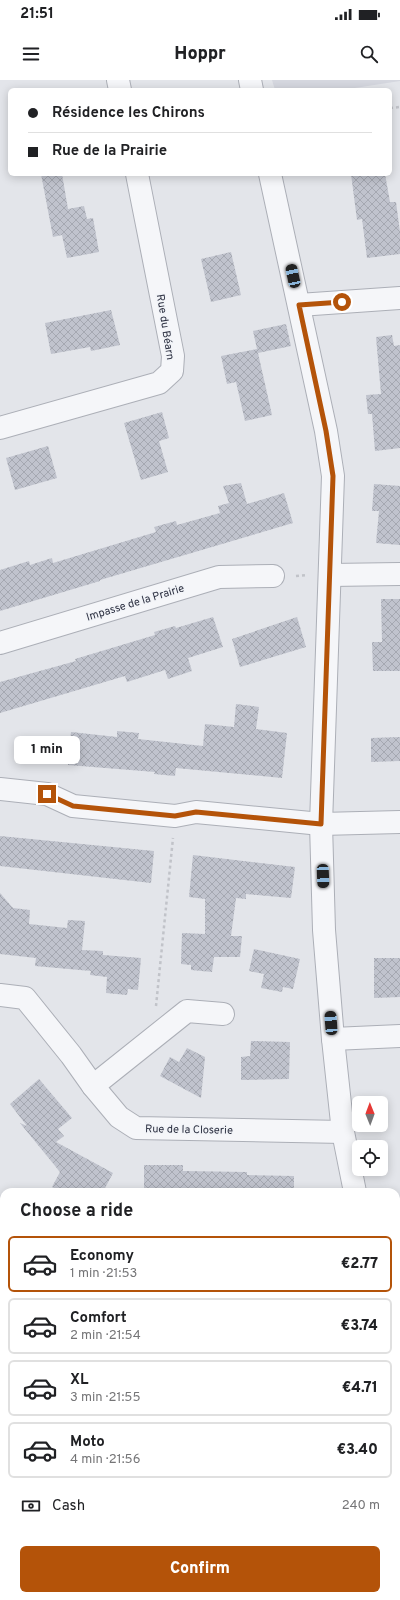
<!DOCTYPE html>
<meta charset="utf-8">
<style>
body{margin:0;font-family:Overpass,sans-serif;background:#f2f2f2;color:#202124;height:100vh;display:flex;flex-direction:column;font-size:15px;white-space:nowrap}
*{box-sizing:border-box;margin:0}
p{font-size:13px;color:#757577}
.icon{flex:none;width:22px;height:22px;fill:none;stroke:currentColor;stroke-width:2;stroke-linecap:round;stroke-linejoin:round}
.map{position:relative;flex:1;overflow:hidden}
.side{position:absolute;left:0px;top:1108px;width:400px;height:412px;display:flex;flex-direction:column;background:#fff;border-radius:12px 12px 0 0;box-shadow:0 2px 10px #0003}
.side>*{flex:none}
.top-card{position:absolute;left:8px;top:8px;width:384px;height:88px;border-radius:6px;box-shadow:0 2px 10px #0003;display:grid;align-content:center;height:88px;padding:0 20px;background:#fff}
.needle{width:26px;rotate:359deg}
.controls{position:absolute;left:352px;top:1016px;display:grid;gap:8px}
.controls a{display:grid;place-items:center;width:36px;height:36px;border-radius:6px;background:#fff;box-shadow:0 2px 10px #0003;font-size:20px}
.end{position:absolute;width:18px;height:18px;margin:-9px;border:5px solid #b45309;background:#fff;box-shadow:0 0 0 2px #fff}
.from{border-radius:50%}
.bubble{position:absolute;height:28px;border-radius:6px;background:#fff;box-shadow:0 2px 10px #0003;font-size:13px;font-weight:800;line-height:28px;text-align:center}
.car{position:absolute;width:12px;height:24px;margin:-12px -6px;border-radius:5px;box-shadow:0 0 3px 1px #0007;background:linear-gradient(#222 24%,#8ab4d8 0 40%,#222 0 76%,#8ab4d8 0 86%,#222 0)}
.top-card b{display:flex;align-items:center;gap:14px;height:38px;font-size:15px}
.top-card b+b{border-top:1px solid #e0e0e0}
.top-card i{width:10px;height:10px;background:#202124}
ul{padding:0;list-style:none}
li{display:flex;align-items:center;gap:12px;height:56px;margin:0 8px 6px;padding:0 12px;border:2px solid #e0e0e0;border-radius:6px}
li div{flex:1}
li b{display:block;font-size:15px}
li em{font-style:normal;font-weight:800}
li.current{border-color:#b45309}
li>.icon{width:36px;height:36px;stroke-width:1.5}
h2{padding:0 20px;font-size:18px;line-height:48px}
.pay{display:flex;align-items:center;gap:10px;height:44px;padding:0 20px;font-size:15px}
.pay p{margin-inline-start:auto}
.primary-button{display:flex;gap:8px;margin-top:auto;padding:8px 20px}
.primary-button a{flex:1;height:46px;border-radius:6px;background:#b45309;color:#fff;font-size:16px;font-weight:800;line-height:46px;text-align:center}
.status{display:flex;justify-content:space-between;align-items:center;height:28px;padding:0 20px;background:#fff;direction:ltr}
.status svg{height:11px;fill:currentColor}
header{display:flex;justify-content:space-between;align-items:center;height:52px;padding:0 20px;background:#fff;font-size:18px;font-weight:800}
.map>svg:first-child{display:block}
.built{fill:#d5d7df}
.building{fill:url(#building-cross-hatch)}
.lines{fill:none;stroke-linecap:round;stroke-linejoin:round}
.minor-casing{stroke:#acafb7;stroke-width:24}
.major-casing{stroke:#a3a7b5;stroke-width:24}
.path{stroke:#c1c3c9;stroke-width:2.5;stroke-dasharray:3 3;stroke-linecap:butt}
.minor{stroke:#f5f6f9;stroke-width:22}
.major{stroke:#fff;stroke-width:22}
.route{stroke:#b45309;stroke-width:5}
.labels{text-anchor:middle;stroke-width:3;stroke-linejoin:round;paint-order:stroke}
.street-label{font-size:11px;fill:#2c3041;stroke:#f2f4f8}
</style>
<div class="status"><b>21:51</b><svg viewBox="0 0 49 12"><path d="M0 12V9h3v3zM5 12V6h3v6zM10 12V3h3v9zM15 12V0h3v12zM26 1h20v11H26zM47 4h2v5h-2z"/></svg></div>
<header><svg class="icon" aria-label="menu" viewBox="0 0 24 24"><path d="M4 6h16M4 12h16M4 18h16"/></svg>Hoppr<svg class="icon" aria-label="search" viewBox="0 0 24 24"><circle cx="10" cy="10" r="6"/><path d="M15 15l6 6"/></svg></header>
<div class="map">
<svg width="400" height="1520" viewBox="0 0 400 1520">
<defs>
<pattern id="building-cross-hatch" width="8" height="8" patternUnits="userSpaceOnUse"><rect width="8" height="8" fill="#c0c3cd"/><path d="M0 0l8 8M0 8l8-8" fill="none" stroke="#a5a8b1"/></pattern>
</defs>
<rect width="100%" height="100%" fill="#e3e5ea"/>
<g class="built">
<polygon points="272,0 400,0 400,1 342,10 275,10"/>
<polygon points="396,1340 400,1340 400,1520 0,1520 0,1370 4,1369 4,1516 396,1516"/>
</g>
<g class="building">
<polygon points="41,94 62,94 68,129 84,126 87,139 93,138 99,172 67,178 62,155 53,157"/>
<polygon points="351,94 385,94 390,122 396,122 400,152 400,174 367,178 362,139 357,140"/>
<polygon points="231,172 241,215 211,222 201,179"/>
<polygon points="111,230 120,265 91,271 90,267 51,274 45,243"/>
<polygon points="286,244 291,266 258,273 272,335 245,341 236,302 227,304 221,276 257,269 253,251"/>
<polygon points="392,255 394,266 400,265 400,368 375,371 372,334 368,334 366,315 381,314 376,257"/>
<polygon points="162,332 169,358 159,361 168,392 141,400 124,343"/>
<polygon points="48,366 57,398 15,410 6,378"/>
<polygon points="241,403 247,424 284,413 293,443 100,500 100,501 0,531 0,490 29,481 30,485 52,478 53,483 156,452 154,447 176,441 177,445 220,433 218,426 229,423 223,406"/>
<polygon points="374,404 400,406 400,465 376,463 379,431 372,431"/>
<polygon points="381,519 400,519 400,591 373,591 372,562 382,562"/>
<polygon points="213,537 223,567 188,578 192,591 168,599 165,590 127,602 125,596 0,633 0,602 76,581 75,579 155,555 154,552 175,546 176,548"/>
<polygon points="297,537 306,567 240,587 232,559"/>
<polygon points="236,624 259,627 256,649 287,653 282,698 176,688 175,696 154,694 155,692 68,685 71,652 117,657 117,651 139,653 138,659 203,666 205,644 234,647"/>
<polygon points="400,657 400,681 371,682 371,658"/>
<polygon points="0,756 154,771 151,803 0,786"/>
<polygon points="193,775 295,787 291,818 246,814 246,819 236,818 231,856 242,856 240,877 214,877 212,892 191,890 191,885 181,884 182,853 205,854 205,819 189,817"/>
<polygon points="0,813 13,828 30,830 29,844 67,848 68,840 85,841 82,870 103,871 103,875 141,878 138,910 128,909 127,915 106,913 107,897 90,895 91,891 35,886 36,878 0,874"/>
<polygon points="254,869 300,879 293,909 283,907 282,912 261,908 264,894 249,891"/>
<polygon points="374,878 400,878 400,917 374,918"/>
<polygon points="251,961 290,962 289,999 241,1000 241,977 250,976"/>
<polygon points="187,968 205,977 201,1018 160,996 170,977 179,982"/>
<polygon points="39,999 72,1038 58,1049 64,1056 56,1062 113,1093 103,1112 62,1112 52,1107 60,1092 20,1043 27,1046 10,1024"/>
<polygon points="144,1085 183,1085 183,1091 247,1092 247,1095 294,1096 294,1112 144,1112"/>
</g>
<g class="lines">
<g class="minor-casing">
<g id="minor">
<polyline points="118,0 120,10"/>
<polyline points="250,0 252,10"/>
<polyline points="270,94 326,351 333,396 321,744 324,850 333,959"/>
<polyline points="299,225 400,218"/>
<polyline points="0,348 159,303 172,291 173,276 137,94"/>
<polyline points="330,495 400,494"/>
<polyline points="0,563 219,497 273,496"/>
<polyline points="0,709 47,714 73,726 175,736 196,732 321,744 400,742"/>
<polyline points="0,915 25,918 71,975 93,1006 119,1037 136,1048 343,1052"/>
<polyline points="93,1006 187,931 223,934"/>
<polyline points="355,1112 343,1052 333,959 400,956"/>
<polyline points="0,1387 4,1390"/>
<polyline points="193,1516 199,1520"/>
</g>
</g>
<g class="major-casing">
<g id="major">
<polyline points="0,1256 4,1256"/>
<polyline points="396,1266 400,1266"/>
</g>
</g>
<g class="path">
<polyline points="390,28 400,27"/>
<polyline points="296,496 307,495"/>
<polyline points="156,926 173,758"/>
<polyline points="396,1166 400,1165"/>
<polyline points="0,1176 4,1176"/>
<polyline points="8,1520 8,1516"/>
</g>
<use href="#minor" class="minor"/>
<use href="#major" class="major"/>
</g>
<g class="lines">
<polyline class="route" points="47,714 73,726 175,736 196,732 321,744 333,396 326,351 299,225 342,222"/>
</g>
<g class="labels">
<g class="street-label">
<text transform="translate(166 247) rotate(81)" y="4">Rue du Béarn</text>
<text transform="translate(135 522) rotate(-17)" y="4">Impasse de la Prairie</text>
<text transform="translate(189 1049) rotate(1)" y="4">Rue de la Closerie</text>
</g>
</g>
</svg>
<div class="controls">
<a><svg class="needle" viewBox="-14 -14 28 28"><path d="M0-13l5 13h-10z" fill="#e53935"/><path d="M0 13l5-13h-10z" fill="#757577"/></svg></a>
<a><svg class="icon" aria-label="locate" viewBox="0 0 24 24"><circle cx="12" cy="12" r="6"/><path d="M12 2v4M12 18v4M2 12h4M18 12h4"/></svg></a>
</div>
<i class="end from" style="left:342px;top:222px"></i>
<i class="end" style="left:47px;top:714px"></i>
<div class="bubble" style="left:14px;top:656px;width:66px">1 min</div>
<i class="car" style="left:293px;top:196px;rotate:348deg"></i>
<i class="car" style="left:323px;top:796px;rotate:178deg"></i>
<i class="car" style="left:331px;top:943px;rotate:356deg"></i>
<div class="top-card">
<b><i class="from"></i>Résidence les Chirons</b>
<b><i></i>Rue de la Prairie</b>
</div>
<section class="side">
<h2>Choose a ride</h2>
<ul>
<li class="current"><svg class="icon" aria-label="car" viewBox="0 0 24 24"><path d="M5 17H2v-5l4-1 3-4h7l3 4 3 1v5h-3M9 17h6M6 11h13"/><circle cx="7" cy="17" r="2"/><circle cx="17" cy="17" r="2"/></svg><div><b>Economy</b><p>1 min · 21:53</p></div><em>€2.77</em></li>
<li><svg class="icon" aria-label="car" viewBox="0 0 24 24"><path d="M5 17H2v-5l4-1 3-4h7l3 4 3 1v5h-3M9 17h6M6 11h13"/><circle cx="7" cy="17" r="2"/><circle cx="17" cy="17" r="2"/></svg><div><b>Comfort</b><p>2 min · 21:54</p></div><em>€3.74</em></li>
<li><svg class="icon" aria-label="car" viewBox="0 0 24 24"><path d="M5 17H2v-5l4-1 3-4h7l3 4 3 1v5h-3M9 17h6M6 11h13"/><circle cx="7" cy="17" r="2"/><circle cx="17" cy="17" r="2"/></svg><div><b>XL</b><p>3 min · 21:55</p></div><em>€4.71</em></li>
<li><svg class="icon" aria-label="car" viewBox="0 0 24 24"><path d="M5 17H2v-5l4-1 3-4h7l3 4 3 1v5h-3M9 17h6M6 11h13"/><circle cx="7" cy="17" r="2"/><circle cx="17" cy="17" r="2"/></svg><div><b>Moto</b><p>4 min · 21:56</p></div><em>€3.40</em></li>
</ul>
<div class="pay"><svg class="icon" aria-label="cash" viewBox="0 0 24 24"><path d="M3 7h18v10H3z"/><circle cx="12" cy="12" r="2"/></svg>Cash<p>240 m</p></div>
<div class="primary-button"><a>Confirm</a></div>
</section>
</div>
